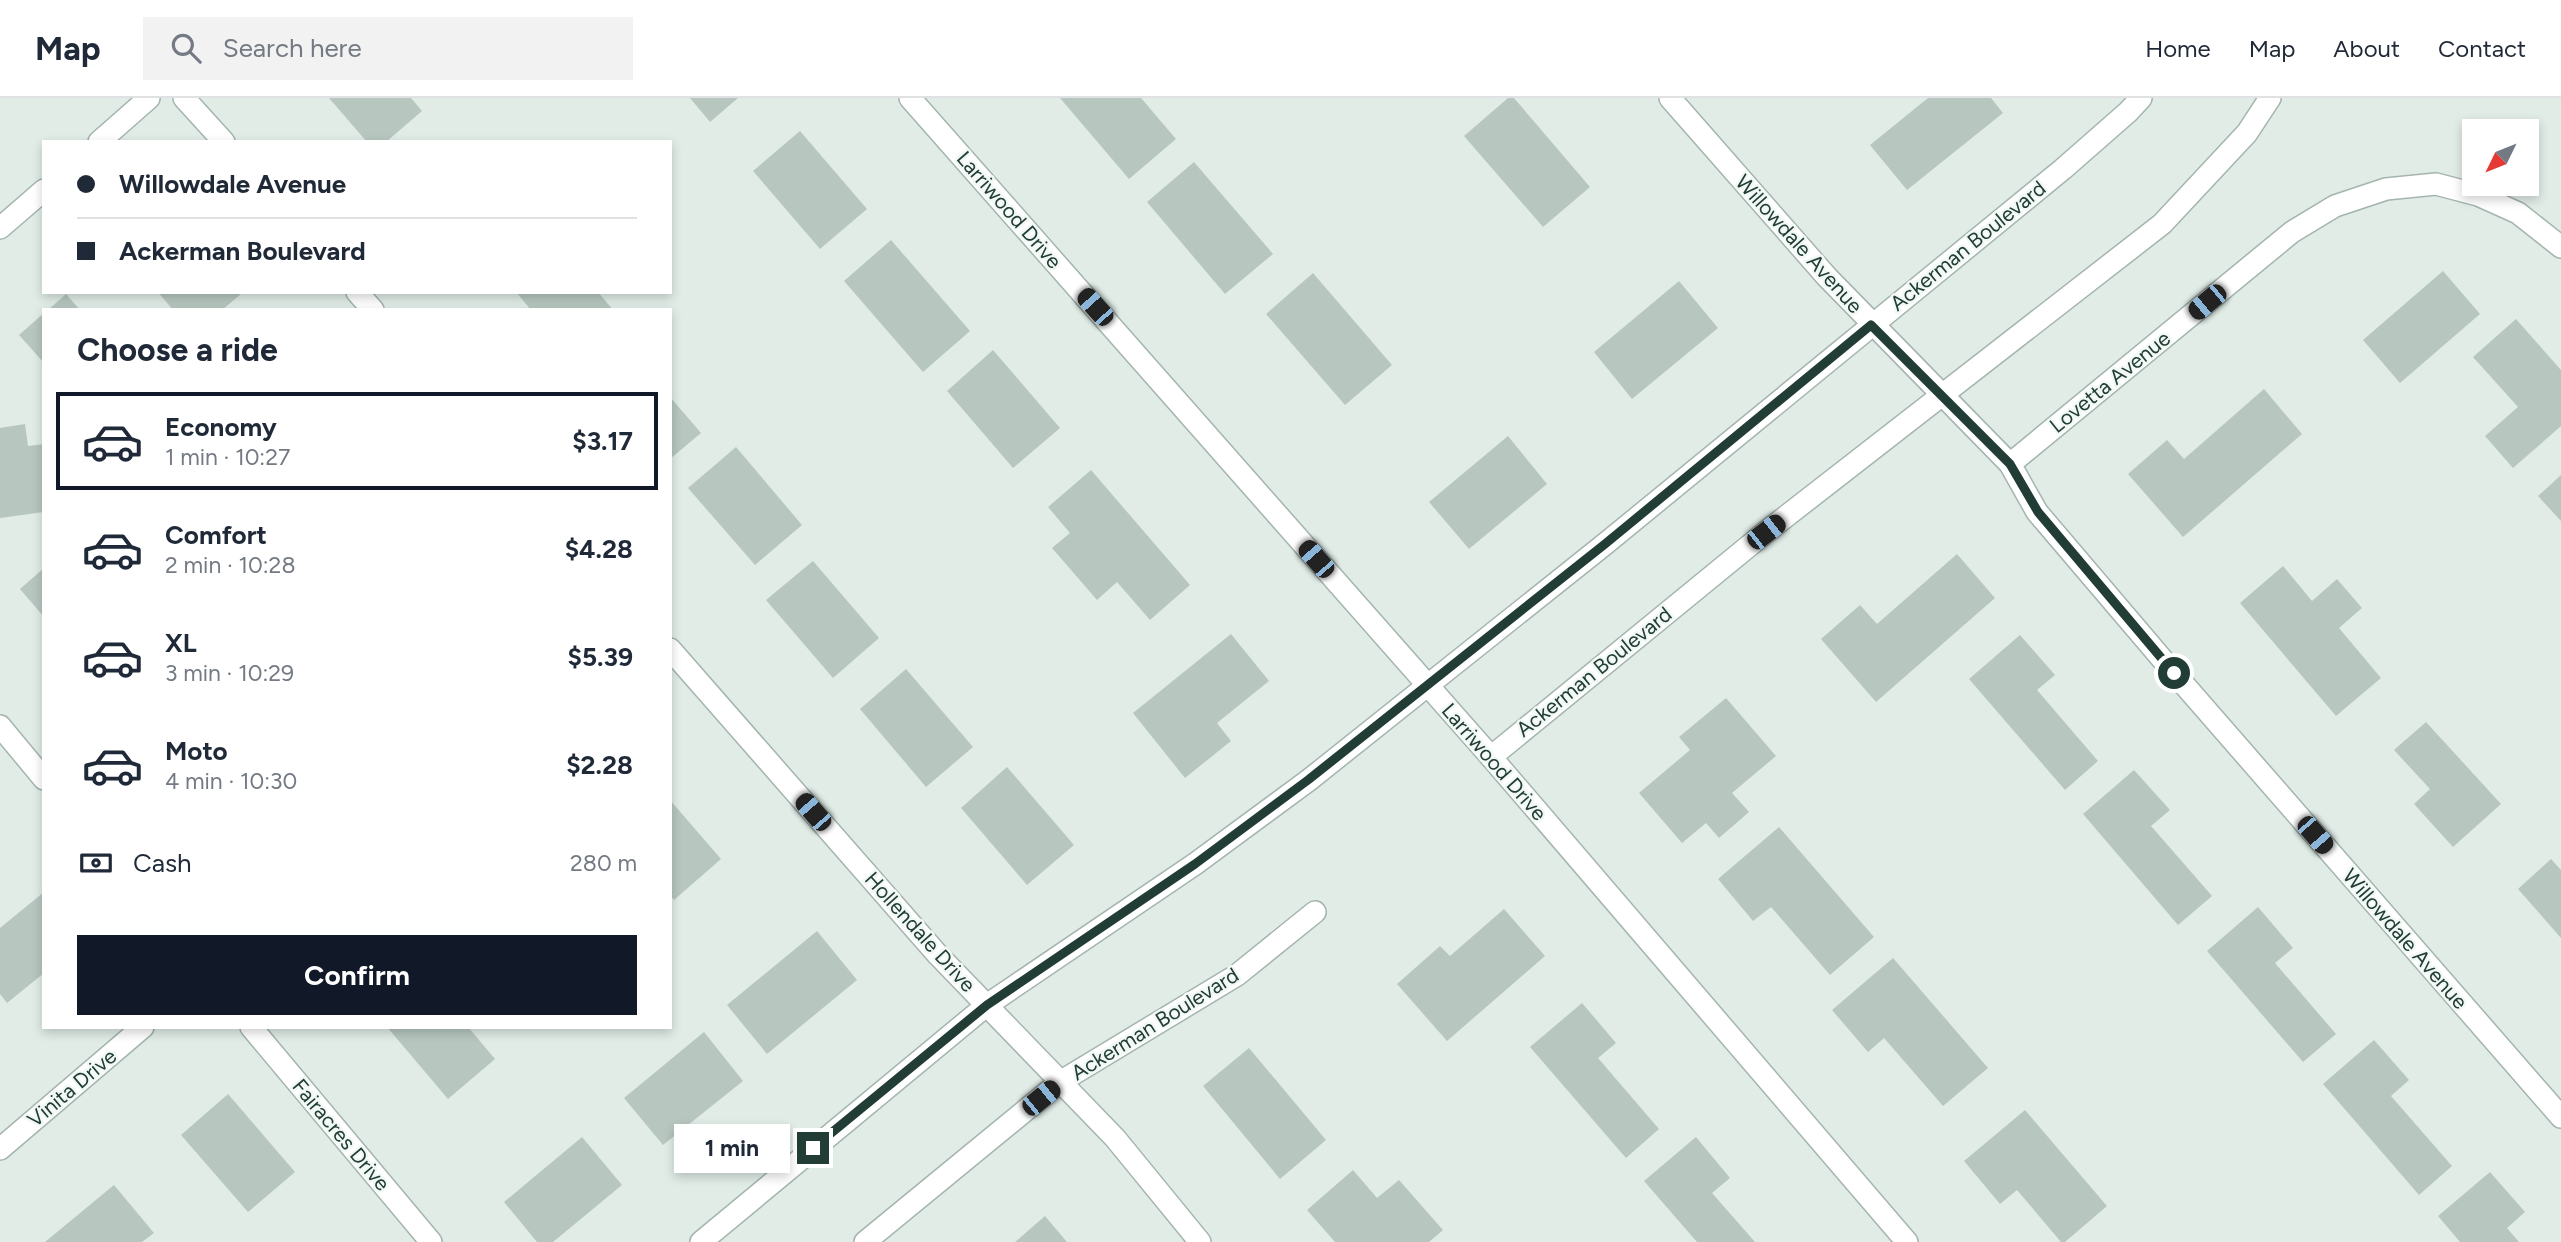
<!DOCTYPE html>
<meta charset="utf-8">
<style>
body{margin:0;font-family:Figtree,sans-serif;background:#f2f2f3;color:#1f2937;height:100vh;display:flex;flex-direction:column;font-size:26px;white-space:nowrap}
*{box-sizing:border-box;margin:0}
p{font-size:23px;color:#747a83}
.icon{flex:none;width:38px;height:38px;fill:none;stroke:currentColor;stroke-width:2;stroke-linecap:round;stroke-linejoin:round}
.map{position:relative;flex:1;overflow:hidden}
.details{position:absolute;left:42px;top:210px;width:630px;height:721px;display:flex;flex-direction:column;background:#fff;border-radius:0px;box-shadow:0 4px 10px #0003}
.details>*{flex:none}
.guide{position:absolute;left:42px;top:42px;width:630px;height:154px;border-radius:0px;box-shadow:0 4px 10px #0003;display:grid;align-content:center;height:154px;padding:0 35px;background:#fff}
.needle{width:46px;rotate:227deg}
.fabs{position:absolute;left:2462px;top:21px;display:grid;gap:14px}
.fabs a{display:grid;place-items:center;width:77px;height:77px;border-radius:0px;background:#fff;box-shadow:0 4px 10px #0003;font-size:35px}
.end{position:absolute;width:32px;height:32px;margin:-16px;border:9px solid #213d36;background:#fff;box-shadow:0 0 0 4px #fff}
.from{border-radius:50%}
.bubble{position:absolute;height:49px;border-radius:0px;background:#fff;box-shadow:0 4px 10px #0003;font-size:23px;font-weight:700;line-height:49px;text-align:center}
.car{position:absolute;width:21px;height:42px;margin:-21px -10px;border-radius:9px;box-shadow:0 0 5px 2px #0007;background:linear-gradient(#222 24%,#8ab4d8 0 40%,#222 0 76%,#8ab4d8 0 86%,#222 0)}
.guide b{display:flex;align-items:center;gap:24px;height:66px;font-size:26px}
.guide b+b{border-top:2px solid #e0e1e3}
.guide i{width:18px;height:18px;background:#1f2937}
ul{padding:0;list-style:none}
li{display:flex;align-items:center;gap:21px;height:98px;margin:0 14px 10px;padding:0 21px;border:4px solid transparent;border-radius:0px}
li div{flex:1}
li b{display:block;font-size:26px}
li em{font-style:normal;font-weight:700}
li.active{border-color:#111827}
li>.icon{width:63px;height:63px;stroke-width:1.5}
h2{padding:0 35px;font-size:32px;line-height:84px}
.pay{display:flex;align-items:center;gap:18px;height:77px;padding:0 35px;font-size:26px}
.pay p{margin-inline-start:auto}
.primary-button{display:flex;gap:14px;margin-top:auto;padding:14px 35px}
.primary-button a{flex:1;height:80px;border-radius:0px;background:#111827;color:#fff;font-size:28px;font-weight:700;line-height:80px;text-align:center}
header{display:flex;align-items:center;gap:42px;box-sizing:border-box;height:98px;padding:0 35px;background:#fff;border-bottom:2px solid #e0e1e3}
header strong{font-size:33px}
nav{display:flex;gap:38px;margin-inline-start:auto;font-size:24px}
.search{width:490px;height:63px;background:#f2f2f3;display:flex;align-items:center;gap:18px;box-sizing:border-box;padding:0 24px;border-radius:0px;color:#747a83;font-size:26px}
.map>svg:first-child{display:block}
.building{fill:#b7c7c0}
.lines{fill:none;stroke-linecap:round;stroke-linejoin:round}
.minor-casing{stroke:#a4b4ae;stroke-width:24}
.tertiary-casing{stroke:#a4b4ae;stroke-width:24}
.minor{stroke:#fff;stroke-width:21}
.tertiary{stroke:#fff;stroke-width:21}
.route{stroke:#213d36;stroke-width:9}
.labels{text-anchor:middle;stroke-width:5;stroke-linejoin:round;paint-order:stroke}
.street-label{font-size:21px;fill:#213d36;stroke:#f2f9f5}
</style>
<header>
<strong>Map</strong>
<div class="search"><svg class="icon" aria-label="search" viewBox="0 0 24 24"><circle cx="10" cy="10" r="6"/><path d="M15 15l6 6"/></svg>Search here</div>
<nav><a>Home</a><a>Map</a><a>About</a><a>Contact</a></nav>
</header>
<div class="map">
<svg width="2561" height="1144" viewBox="0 0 2561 1144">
<rect width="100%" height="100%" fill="#e1ece7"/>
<g class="building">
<polygon points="329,0 411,0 422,13 386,44 367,44"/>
<polygon points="690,0 738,0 710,24"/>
<polygon points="1060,0 1141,0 1176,41 1129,81"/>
<polygon points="1508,0 1514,0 1590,89 1543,129 1464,38"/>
<polygon points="1928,0 1991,0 2003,15 1907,92 1870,47"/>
<polygon points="800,33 867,111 820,151 753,73"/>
<polygon points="1194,64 1273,156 1225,196 1147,104"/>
<polygon points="891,142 970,233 923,274 844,183"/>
<polygon points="2443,173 2480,216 2400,285 2363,242"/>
<polygon points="1313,175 1392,267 1345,307 1266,216"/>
<polygon points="1679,183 1718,230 1632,301 1594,254"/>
<polygon points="158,194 239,194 241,196 222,212 173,212"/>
<polygon points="516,194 598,194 613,212 531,212"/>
<polygon points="66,196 80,212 48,212"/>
<polygon points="44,215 44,265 19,237"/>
<polygon points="2516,221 2561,272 2561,328 2513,370 2485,338 2518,309 2473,259"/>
<polygon points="993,252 1060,330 1013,370 947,293"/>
<polygon points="2264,291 2302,336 2183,439 2128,376 2167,342 2184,361"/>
<polygon points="670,299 701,335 670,361"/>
<polygon points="25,326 28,348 44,346 44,414 0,420 0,330"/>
<polygon points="1508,338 1547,386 1469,451 1429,404"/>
<polygon points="736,349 802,427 755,467 688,390"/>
<polygon points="1091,372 1190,487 1150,522 1117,484 1097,502 1052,450 1070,435 1048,409"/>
<polygon points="2561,377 2561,423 2538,398"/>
<polygon points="1957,456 1995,500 1876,604 1821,541 1860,507 1877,526"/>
<polygon points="813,463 879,540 833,580 766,502"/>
<polygon points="2283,468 2312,503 2337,481 2362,510 2339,530 2381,580 2336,618 2240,505"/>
<polygon points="44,470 44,519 20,491"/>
<polygon points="1231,536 1269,583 1217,625 1231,643 1185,680 1133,615"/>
<polygon points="2020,537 2055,577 2037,592 2098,663 2065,692 1969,581"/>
<polygon points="906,571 973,649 926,689 860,611"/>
<polygon points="1726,600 1776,658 1732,695 1749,714 1719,740 1706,725 1682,745 1639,695 1690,652 1679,639"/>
<polygon points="2426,624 2501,706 2453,749 2414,706 2430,691 2394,652"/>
<polygon points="1007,669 1074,747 1027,787 961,710"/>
<polygon points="2134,672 2170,712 2151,728 2212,798 2178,827 2083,716"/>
<polygon points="670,702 721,761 674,802 670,797"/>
<polygon points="1779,729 1874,839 1830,877 1771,809 1753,823 1718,781"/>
<polygon points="2551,761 2561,772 2561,840 2518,791"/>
<polygon points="44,794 44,875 7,905 0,896 0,830"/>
<polygon points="2258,809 2293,850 2275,865 2336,936 2303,964 2207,853"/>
<polygon points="1504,811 1545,858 1447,943 1397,886 1440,848 1450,858"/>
<polygon points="817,833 857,882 767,956 727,907"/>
<polygon points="1893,860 1988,970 1943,1008 1884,940 1868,954 1832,912"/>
<polygon points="1582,905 1616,945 1598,960 1659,1031 1626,1060 1530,949"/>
<polygon points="387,929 468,929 495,961 448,1001"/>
<polygon points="704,934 743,983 663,1047 624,1000"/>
<polygon points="2374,942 2409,982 2391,998 2452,1068 2419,1097 2323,986"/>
<polygon points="1249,950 1326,1042 1280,1081 1203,988"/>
<polygon points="228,996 295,1074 248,1114 181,1037"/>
<polygon points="2025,1012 2107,1108 2065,1144 2061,1144 2017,1092 2000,1106 1964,1063"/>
<polygon points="582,1039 622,1087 553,1144 537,1144 504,1104"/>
<polygon points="1696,1039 1730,1080 1712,1095 1755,1144 1697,1144 1644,1083"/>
<polygon points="1353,1072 1377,1100 1399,1082 1443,1132 1429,1144 1335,1144 1307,1112"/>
<polygon points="2490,1074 2525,1114 2507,1130 2519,1144 2460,1144 2438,1118"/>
<polygon points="114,1087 154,1135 142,1144 45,1144"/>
<polygon points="1045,1118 1067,1144 1015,1144"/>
</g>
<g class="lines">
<g class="minor-casing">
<g id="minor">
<polyline points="184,0 224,44"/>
<polyline points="910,0 1491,659 1907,1144"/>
<polyline points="1670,0 1827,179 2010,366 2037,414 2174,575 2561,1019"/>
<polyline points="99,44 149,0"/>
<polyline points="0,130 44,92"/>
<polyline points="357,194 373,212"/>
<polyline points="2010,366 2292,134 2335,108 2386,91 2436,86 2478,97 2518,115 2561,149"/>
<polyline points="670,551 938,857 1115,1040 1200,1144"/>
<polyline points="0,628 44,681"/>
<polyline points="251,929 431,1144"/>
<polyline points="0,1051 143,929"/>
</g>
</g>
<g class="tertiary-casing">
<g id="tertiary">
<polyline points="1491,659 1766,434 2162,126 2247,35 2270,0"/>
<polyline points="701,1144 987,907 1195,766 1309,682 1605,446 2063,71 2128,14 2141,0"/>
<polyline points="865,1144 1060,984 1237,877 1315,814"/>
</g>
</g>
<use href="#minor" class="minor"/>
<use href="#tertiary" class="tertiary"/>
</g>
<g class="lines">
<polyline class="route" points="813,1050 987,907 1195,766 1308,682 1605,446 1871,227 2010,366 2038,414 2174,575"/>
</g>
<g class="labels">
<g class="street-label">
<text transform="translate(1009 112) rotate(49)" y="7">Larriwood Drive</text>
<text transform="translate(1799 146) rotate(48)" y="7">Willowdale Avenue</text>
<text transform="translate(1968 148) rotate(-39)" y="7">Ackerman Boulevard</text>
<text transform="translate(2110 284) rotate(-39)" y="7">Lovetta Avenue</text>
<text transform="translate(1594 574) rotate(-39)" y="7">Ackerman Boulevard</text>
<text transform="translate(1494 664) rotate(49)" y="7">Larriwood Drive</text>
<text transform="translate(920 834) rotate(48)" y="7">Hollendale Drive</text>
<text transform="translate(2405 841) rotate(49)" y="7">Willowdale Avenue</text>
<text transform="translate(1155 926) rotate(-32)" y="7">Ackerman Boulevard</text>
<text transform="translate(72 990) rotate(-40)" y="7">Vinita Drive</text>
<text transform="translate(341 1037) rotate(50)" y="7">Fairacres Drive</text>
</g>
</g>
</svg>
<div class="fabs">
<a><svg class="needle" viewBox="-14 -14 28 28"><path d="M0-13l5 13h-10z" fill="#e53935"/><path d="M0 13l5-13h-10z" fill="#747a83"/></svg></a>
</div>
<i class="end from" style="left:2174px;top:575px"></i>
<i class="end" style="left:813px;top:1050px"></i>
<div class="bubble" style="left:674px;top:1026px;width:116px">1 min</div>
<i class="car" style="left:2207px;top:204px;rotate:230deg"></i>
<i class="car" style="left:1095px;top:209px;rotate:318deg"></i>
<i class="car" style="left:1766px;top:434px;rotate:52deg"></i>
<i class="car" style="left:1316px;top:461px;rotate:319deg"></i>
<i class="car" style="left:813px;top:714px;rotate:319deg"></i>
<i class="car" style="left:2315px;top:737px;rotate:139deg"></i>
<i class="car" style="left:1041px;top:1000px;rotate:51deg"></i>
<div class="guide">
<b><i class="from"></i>Willowdale Avenue</b>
<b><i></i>Ackerman Boulevard</b>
</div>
<section class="details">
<h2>Choose a ride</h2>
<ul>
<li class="active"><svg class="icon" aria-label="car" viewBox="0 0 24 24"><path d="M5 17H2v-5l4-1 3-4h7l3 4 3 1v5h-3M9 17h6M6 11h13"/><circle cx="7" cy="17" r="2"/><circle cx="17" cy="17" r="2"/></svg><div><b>Economy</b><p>1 min · 10:27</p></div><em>$3.17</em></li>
<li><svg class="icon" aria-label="car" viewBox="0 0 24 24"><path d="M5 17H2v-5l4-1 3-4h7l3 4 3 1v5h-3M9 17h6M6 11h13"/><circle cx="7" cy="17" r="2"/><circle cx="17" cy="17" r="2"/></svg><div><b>Comfort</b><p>2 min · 10:28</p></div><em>$4.28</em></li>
<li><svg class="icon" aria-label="car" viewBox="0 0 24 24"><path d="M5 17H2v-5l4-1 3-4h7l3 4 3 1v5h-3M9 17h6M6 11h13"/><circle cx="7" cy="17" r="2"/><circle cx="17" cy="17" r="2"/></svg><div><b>XL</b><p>3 min · 10:29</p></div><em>$5.39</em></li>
<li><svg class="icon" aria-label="car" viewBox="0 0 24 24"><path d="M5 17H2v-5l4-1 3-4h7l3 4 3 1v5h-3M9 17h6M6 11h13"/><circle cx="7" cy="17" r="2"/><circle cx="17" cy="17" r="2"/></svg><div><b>Moto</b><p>4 min · 10:30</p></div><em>$2.28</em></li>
</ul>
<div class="pay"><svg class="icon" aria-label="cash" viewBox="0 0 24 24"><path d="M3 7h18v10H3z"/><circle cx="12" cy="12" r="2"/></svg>Cash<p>280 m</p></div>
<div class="primary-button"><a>Confirm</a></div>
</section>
</div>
